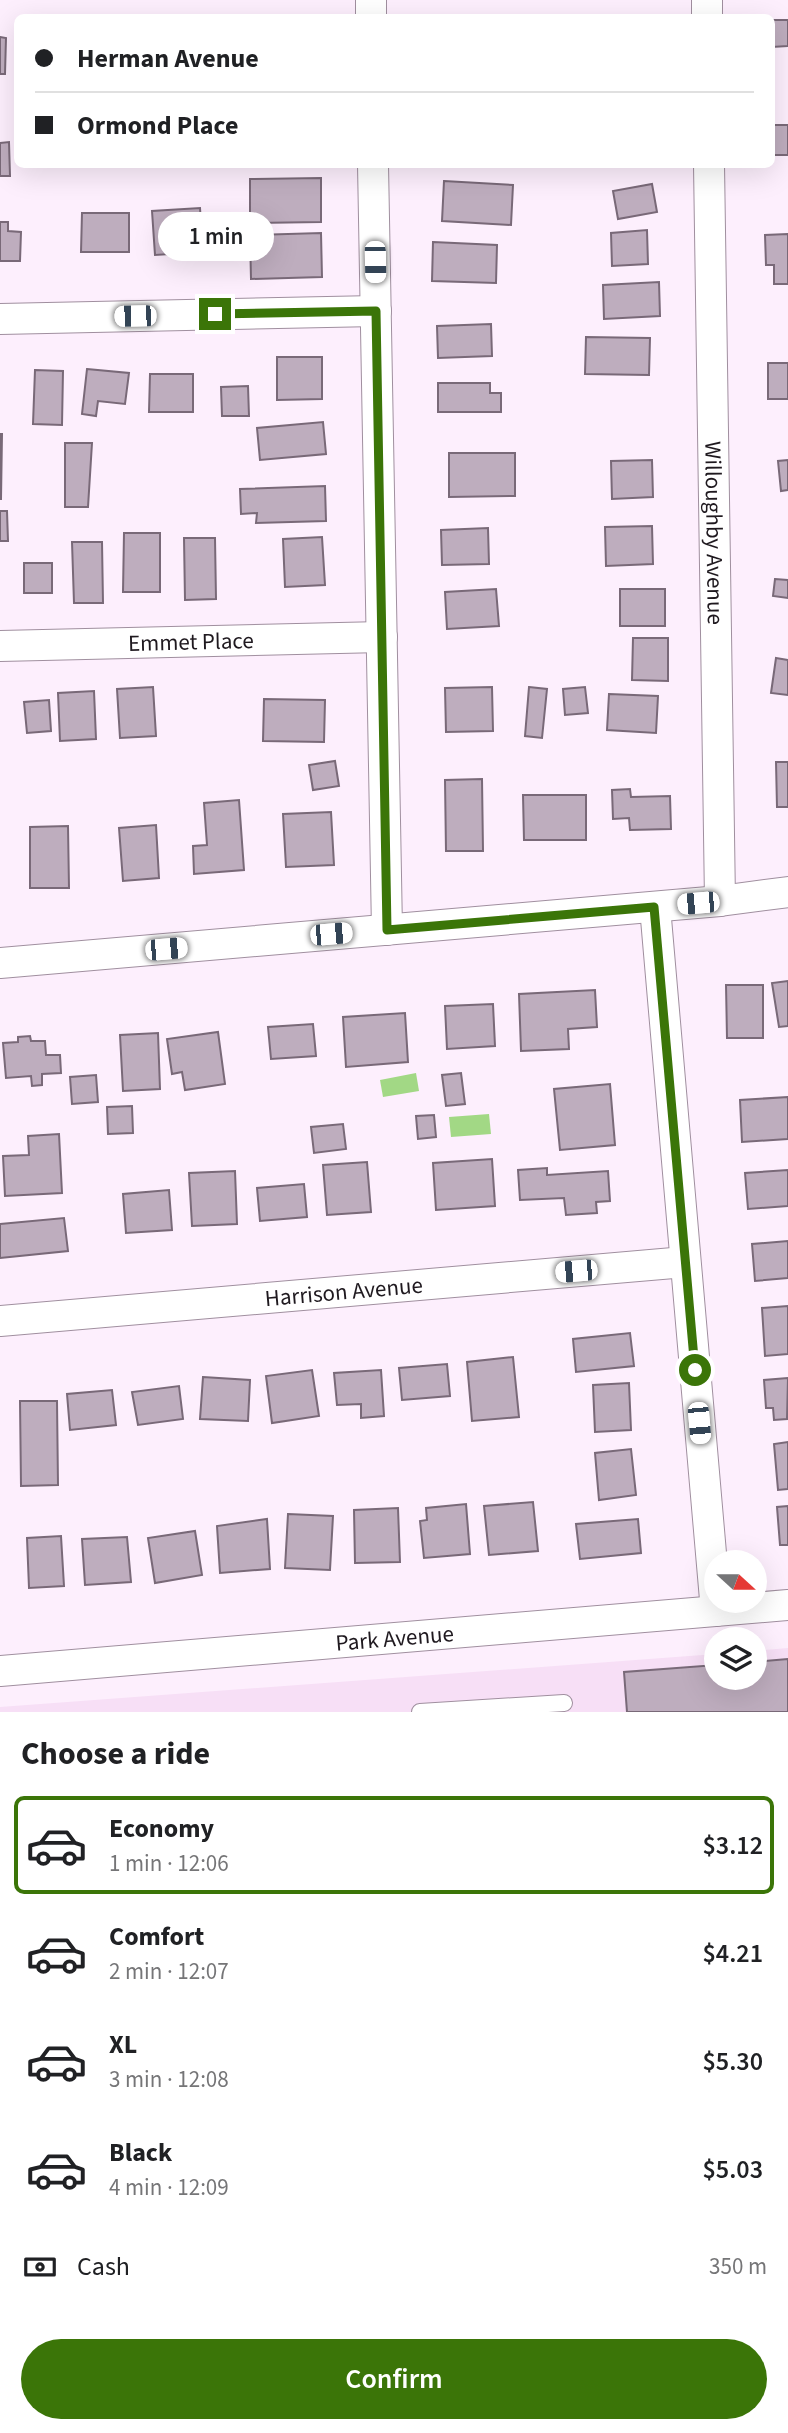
<!DOCTYPE html>
<meta charset="utf-8">
<style>
body{margin:0;font-family:"Source Sans 3",sans-serif;background:#f2f2f2;color:#202124;height:100vh;display:flex;flex-direction:column;font-size:26px;white-space:nowrap}
*{box-sizing:border-box;margin:0}
p{font-size:23px;color:#757577}
.icon{flex:none;width:38px;height:38px;fill:none;stroke:currentColor;stroke-width:2;stroke-linecap:round;stroke-linejoin:round}
.map{position:relative;height:1712px;overflow:hidden}
.details{display:flex;flex-direction:column;background:#fff;flex:1}
.details>*{flex:none}
.top-card{position:absolute;left:14px;top:14px;width:761px;height:154px;border-radius:10px;box-shadow:0 7px 28px #0002;display:grid;align-content:center;height:154px;padding:0 21px;background:#fff}
.needle{width:46px;rotate:111deg}
.controls{position:absolute;left:704px;top:1550px;display:grid;gap:14px}
.controls a{display:grid;place-items:center;width:63px;height:63px;border-radius:50%;background:#fff;box-shadow:0 7px 28px #0002;font-size:35px}
.end{position:absolute;width:32px;height:32px;margin:-16px;border:9px solid #3b7508;background:#fff;box-shadow:0 0 0 4px #fff}
.from{border-radius:50%}
.bubble{position:absolute;height:49px;border-radius:24px;background:#fff;box-shadow:0 7px 28px #0002;font-size:23px;font-weight:600;line-height:49px;text-align:center}
.car{position:absolute;width:21px;height:42px;margin:-21px -10px;border-radius:9px;box-shadow:0 0 5px 2px #0007;background:linear-gradient(#fff 24%,#345 0 40%,#fff 0 76%,#345 0 86%,#fff 0)}
.top-card b{display:flex;align-items:center;gap:24px;height:66px;font-size:26px}
.top-card b+b{border-top:2px solid #e0e0e0}
.top-card i{width:18px;height:18px;background:#202124}
ul{padding:0;list-style:none}
li{display:flex;align-items:center;gap:21px;height:98px;margin:0 14px 10px;padding:0 7px;border:4px solid transparent;border-radius:10px}
li div{flex:1}
li b{display:block;font-size:26px}
li em{font-style:normal;font-weight:600}
li.on{border-color:#3b7508}
li>.icon{width:63px;height:63px;stroke-width:1.5}
h2{padding:0 21px;font-size:32px;line-height:84px}
.pay{display:flex;align-items:center;gap:18px;height:77px;padding:0 21px;font-size:26px}
.pay p{margin-inline-start:auto}
.action{display:flex;gap:14px;margin-top:auto;padding:14px 21px}
.action a{flex:1;height:80px;border-radius:42px;background:#3b7508;color:#fff;font-size:28px;font-weight:600;line-height:80px;text-align:center}
.map>svg:first-child{display:block}
.built{fill:#f7dff6}
.water{fill:#a2d885}
.building{fill:#beadbe;stroke:#796978;stroke-width:2}
.lines{fill:none;stroke-linecap:round;stroke-linejoin:round}
.service-casing{stroke:#a08f9f;stroke-width:18}
.minor-casing{stroke:#a08f9f;stroke-width:32}
.service{stroke:#fff;stroke-width:16}
.minor{stroke:#fff;stroke-width:30}
.route{stroke:#3b7508;stroke-width:9}
.labels{text-anchor:middle;stroke-width:5;stroke-linejoin:round;paint-order:stroke}
.street-label{font-size:23px;fill:#1f191f;stroke:#fff}
</style>
<div class="map">
<svg width="788" height="1712" viewBox="0 0 788 1712">
<rect width="100%" height="100%" fill="#fdeffd"/>
<polygon class="built" points="788,1648 788,1712 0,1712 0,1707 716,1654 716,1678 754,1678 754,1651"/>
<g class="water">
<polygon points="416,1073 419,1091 383,1097 380,1080"/>
<polygon points="489,1114 491,1134 451,1137 449,1117"/>
</g>
<g class="building">
<polygon points="772,20 788,20 788,46 772,47"/>
<polygon points="0,37 6,38 5,74 0,74"/>
<rect x="772" y="125" width="16" height="30"/>
<polygon points="9,142 10,176 0,176 0,143"/>
<rect x="440" y="164" width="60" height="3"/>
<polygon points="321,178 321,222 250,223 250,179"/>
<polygon points="444,181 513,185 511,225 442,221"/>
<polygon points="652,184 657,212 618,219 613,191"/>
<polygon points="200,208 203,252 155,255 152,211"/>
<polygon points="82,213 129,213 129,252 81,252"/>
<polygon points="0,222 8,222 8,231 21,232 20,261 0,261"/>
<polygon points="647,230 648,264 612,266 611,233"/>
<polygon points="321,233 322,277 251,279 250,235"/>
<polygon points="788,234 788,284 774,284 774,265 766,265 765,235"/>
<polygon points="433,242 497,245 496,283 432,281"/>
<polygon points="659,282 660,316 604,319 603,285"/>
<polygon points="491,324 492,356 438,358 437,326"/>
<polygon points="586,337 650,338 649,375 585,374"/>
<polygon points="277,357 322,357 322,399 277,400"/>
<rect x="768" y="363" width="20" height="36"/>
<polygon points="87,369 129,373 125,404 98,401 96,416 82,414"/>
<polygon points="35,370 63,371 62,425 33,424"/>
<polygon points="150,374 193,374 193,412 149,412"/>
<polygon points="438,383 490,383 490,393 501,393 501,412 438,412"/>
<polygon points="248,386 249,416 222,416 221,387"/>
<polygon points="323,422 326,454 260,460 257,428"/>
<polygon points="0,434 2,434 1,499 0,499"/>
<polygon points="65,443 92,443 88,507 65,507"/>
<polygon points="449,453 515,453 515,496 449,497"/>
<polygon points="652,460 653,497 612,499 611,461"/>
<polygon points="788,460 788,490 781,491 778,461"/>
<polygon points="325,486 326,521 256,523 257,513 241,514 240,489"/>
<polygon points="0,511 7,511 8,541 0,541"/>
<polygon points="652,526 653,564 606,566 605,527"/>
<polygon points="488,528 489,564 442,565 441,530"/>
<polygon points="124,533 160,533 160,592 123,592"/>
<polygon points="322,537 325,585 285,587 283,539"/>
<polygon points="184,538 215,538 216,599 185,600"/>
<polygon points="72,542 102,542 103,603 74,603"/>
<rect x="24" y="563" width="28" height="30"/>
<polygon points="775,579 788,580 788,598 773,596"/>
<polygon points="496,589 499,626 447,629 445,592"/>
<rect x="620" y="589" width="45" height="37"/>
<polygon points="633,638 668,638 668,681 632,680"/>
<polygon points="776,658 788,660 788,695 771,693"/>
<polygon points="153,687 156,736 120,738 117,689"/>
<polygon points="492,687 493,731 446,732 445,688"/>
<polygon points="529,687 547,689 542,738 525,736"/>
<polygon points="585,687 588,713 565,715 563,689"/>
<polygon points="94,691 96,739 60,741 58,693"/>
<polygon points="609,694 658,696 656,733 607,730"/>
<polygon points="264,699 325,700 324,742 263,741"/>
<polygon points="49,700 51,731 27,733 24,702"/>
<polygon points="335,761 339,786 313,790 309,765"/>
<polygon points="776,762 788,762 788,807 777,807"/>
<polygon points="482,779 483,851 446,851 445,780"/>
<polygon points="630,789 631,797 670,796 671,829 630,830 629,818 613,819 612,790"/>
<polygon points="523,795 586,795 586,840 524,840"/>
<polygon points="239,800 244,870 194,874 193,846 207,845 204,803"/>
<polygon points="331,812 334,865 286,867 283,814"/>
<polygon points="156,825 159,878 123,881 119,828"/>
<polygon points="68,826 69,888 30,888 30,827"/>
<polygon points="788,981 788,1026 779,1027 772,983"/>
<polygon points="726,985 763,985 763,1038 727,1038"/>
<polygon points="595,990 597,1027 568,1029 569,1049 521,1051 519,994"/>
<polygon points="493,1004 495,1046 447,1049 445,1006"/>
<polygon points="405,1013 408,1062 346,1067 343,1017"/>
<polygon points="313,1024 316,1056 271,1059 268,1027"/>
<polygon points="218,1032 225,1084 185,1090 182,1072 172,1074 167,1039"/>
<polygon points="158,1033 160,1089 123,1091 120,1035"/>
<polygon points="30,1036 31,1041 45,1041 46,1055 60,1055 61,1073 42,1074 42,1085 32,1086 31,1076 6,1078 3,1043 18,1042 18,1037"/>
<polygon points="461,1073 465,1104 446,1106 442,1075"/>
<polygon points="96,1075 98,1102 72,1104 70,1077"/>
<polygon points="610,1084 615,1145 560,1150 554,1089"/>
<polygon points="788,1097 788,1139 742,1142 740,1100"/>
<polygon points="132,1106 133,1133 108,1134 107,1107"/>
<polygon points="434,1115 436,1137 418,1139 416,1116"/>
<polygon points="343,1124 346,1149 314,1153 311,1127"/>
<polygon points="59,1134 62,1193 5,1196 3,1156 29,1155 28,1136"/>
<polygon points="492,1159 495,1206 436,1210 433,1163"/>
<polygon points="367,1162 371,1212 327,1215 323,1165"/>
<polygon points="547,1168 547,1175 608,1171 610,1201 596,1202 597,1213 566,1215 564,1198 520,1200 518,1170"/>
<polygon points="788,1170 788,1206 748,1209 745,1173"/>
<polygon points="235,1171 237,1224 192,1226 189,1173"/>
<polygon points="304,1184 307,1217 260,1221 257,1188"/>
<polygon points="169,1190 172,1230 126,1233 123,1194"/>
<polygon points="64,1218 68,1251 0,1258 0,1224"/>
<polygon points="788,1241 788,1278 755,1281 752,1244"/>
<polygon points="788,1306 788,1354 765,1356 762,1308"/>
<polygon points="630,1333 634,1366 576,1372 573,1339"/>
<polygon points="513,1357 519,1417 472,1421 467,1362"/>
<polygon points="447,1364 450,1396 402,1400 399,1368"/>
<polygon points="312,1370 319,1416 272,1423 266,1376"/>
<polygon points="381,1370 384,1416 361,1418 361,1404 337,1405 334,1373"/>
<polygon points="203,1377 250,1380 248,1421 200,1419"/>
<polygon points="788,1378 787,1419 774,1420 773,1408 766,1408 764,1380"/>
<polygon points="629,1383 631,1430 595,1432 593,1385"/>
<polygon points="179,1386 183,1419 138,1425 132,1392"/>
<polygon points="112,1390 116,1425 70,1430 67,1394"/>
<polygon points="20,1401 57,1401 58,1485 21,1486"/>
<polygon points="788,1442 788,1489 778,1490 774,1444"/>
<polygon points="631,1449 636,1495 599,1500 595,1453"/>
<polygon points="533,1502 538,1551 489,1555 484,1506"/>
<polygon points="466,1504 470,1554 424,1558 420,1521 427,1520 426,1508"/>
<polygon points="788,1506 788,1545 780,1545 777,1507"/>
<polygon points="398,1508 400,1562 355,1563 354,1510"/>
<polygon points="288,1514 333,1516 330,1570 285,1568"/>
<polygon points="267,1519 270,1569 220,1573 217,1526"/>
<polygon points="638,1519 641,1553 580,1559 576,1524"/>
<polygon points="195,1531 202,1575 155,1583 148,1538"/>
<polygon points="61,1536 64,1586 29,1588 27,1538"/>
<polygon points="127,1537 131,1582 85,1585 82,1539"/>
<polygon points="788,1659 788,1712 627,1712 624,1672 716,1665 716,1678 754,1678 754,1662"/>
</g>
<g class="lines">
<g class="service-casing">
<polyline id="service" points="420,1712 564,1703"/>
</g>
<g class="minor-casing">
<g id="minor">
<polyline points="371,0 371,18"/>
<polyline points="707,0 707,18"/>
<polyline points="373,164 387,930"/>
<path id="s1" d="M709 164 720 901"/>
<polyline points="0,319 376,311"/>
<path id="s2" d="M0 646 382 637"/>
<polyline points="655,907 716,1611"/>
<polyline points="0,963 720,901 788,892"/>
<path id="s3" d="M0 1321 685 1262"/>
<path id="s4" d="M0 1671 788 1605"/>
</g>
</g>
<use href="#service" class="service"/>
<use href="#minor" class="minor"/>
</g>
<g class="lines">
<polyline class="route" points="215,314 376,311 387,930 654,907 695,1370"/>
</g>
<g class="labels">
<g class="street-label">
<text dy="8" stroke="none"><textPath href="#s1" startOffset="369">Willoughby Avenue</textPath></text>
<text dy="8" stroke="none"><textPath href="#s2" startOffset="191">Emmet Place</textPath></text>
<text dy="8" stroke="none"><textPath href="#s3" startOffset="345">Harrison Avenue</textPath></text>
<text dy="8" stroke="none"><textPath href="#s4" startOffset="396">Park Avenue</textPath></text>
</g>
</g>
</svg>
<div class="controls">
<a><svg class="needle" viewBox="-14 -14 28 28"><path d="M0-13l5 13h-10z" fill="#e53935"/><path d="M0 13l5-13h-10z" fill="#757577"/></svg></a>
<a><svg class="icon" aria-label="layers" viewBox="0 0 24 24"><path d="M12 4l9 5-9 5-9-5zM3 14l9 5 9-5"/></svg></a>
</div>
<i class="end from" style="left:695px;top:1370px"></i>
<i class="end" style="left:215px;top:314px"></i>
<div class="bubble" style="left:158px;top:212px;width:116px">1 min</div>
<i class="car" style="left:375px;top:262px;rotate:179deg"></i>
<i class="car" style="left:135px;top:316px;rotate:269deg"></i>
<i class="car" style="left:698px;top:903px;rotate:265deg"></i>
<i class="car" style="left:331px;top:934px;rotate:85deg"></i>
<i class="car" style="left:166px;top:949px;rotate:85deg"></i>
<i class="car" style="left:576px;top:1271px;rotate:265deg"></i>
<i class="car" style="left:699px;top:1423px;rotate:175deg"></i>
<div class="top-card">
<b><i class="from"></i>Herman Avenue</b>
<b><i></i>Ormond Place</b>
</div>
</div>
<section class="details">
<h2>Choose a ride</h2>
<ul>
<li class="on"><svg class="icon" aria-label="car" viewBox="0 0 24 24"><path d="M5 17H2v-5l4-1 3-4h7l3 4 3 1v5h-3M9 17h6M6 11h13"/><circle cx="7" cy="17" r="2"/><circle cx="17" cy="17" r="2"/></svg><div><b>Economy</b><p>1 min · 12:06</p></div><em>$3.12</em></li>
<li><svg class="icon" aria-label="car" viewBox="0 0 24 24"><path d="M5 17H2v-5l4-1 3-4h7l3 4 3 1v5h-3M9 17h6M6 11h13"/><circle cx="7" cy="17" r="2"/><circle cx="17" cy="17" r="2"/></svg><div><b>Comfort</b><p>2 min · 12:07</p></div><em>$4.21</em></li>
<li><svg class="icon" aria-label="car" viewBox="0 0 24 24"><path d="M5 17H2v-5l4-1 3-4h7l3 4 3 1v5h-3M9 17h6M6 11h13"/><circle cx="7" cy="17" r="2"/><circle cx="17" cy="17" r="2"/></svg><div><b>XL</b><p>3 min · 12:08</p></div><em>$5.30</em></li>
<li><svg class="icon" aria-label="car" viewBox="0 0 24 24"><path d="M5 17H2v-5l4-1 3-4h7l3 4 3 1v5h-3M9 17h6M6 11h13"/><circle cx="7" cy="17" r="2"/><circle cx="17" cy="17" r="2"/></svg><div><b>Black</b><p>4 min · 12:09</p></div><em>$5.03</em></li>
</ul>
<div class="pay"><svg class="icon" aria-label="cash" viewBox="0 0 24 24"><path d="M3 7h18v10H3z"/><circle cx="12" cy="12" r="2"/></svg>Cash<p>350 m</p></div>
<div class="action"><a>Confirm</a></div>
</section>
